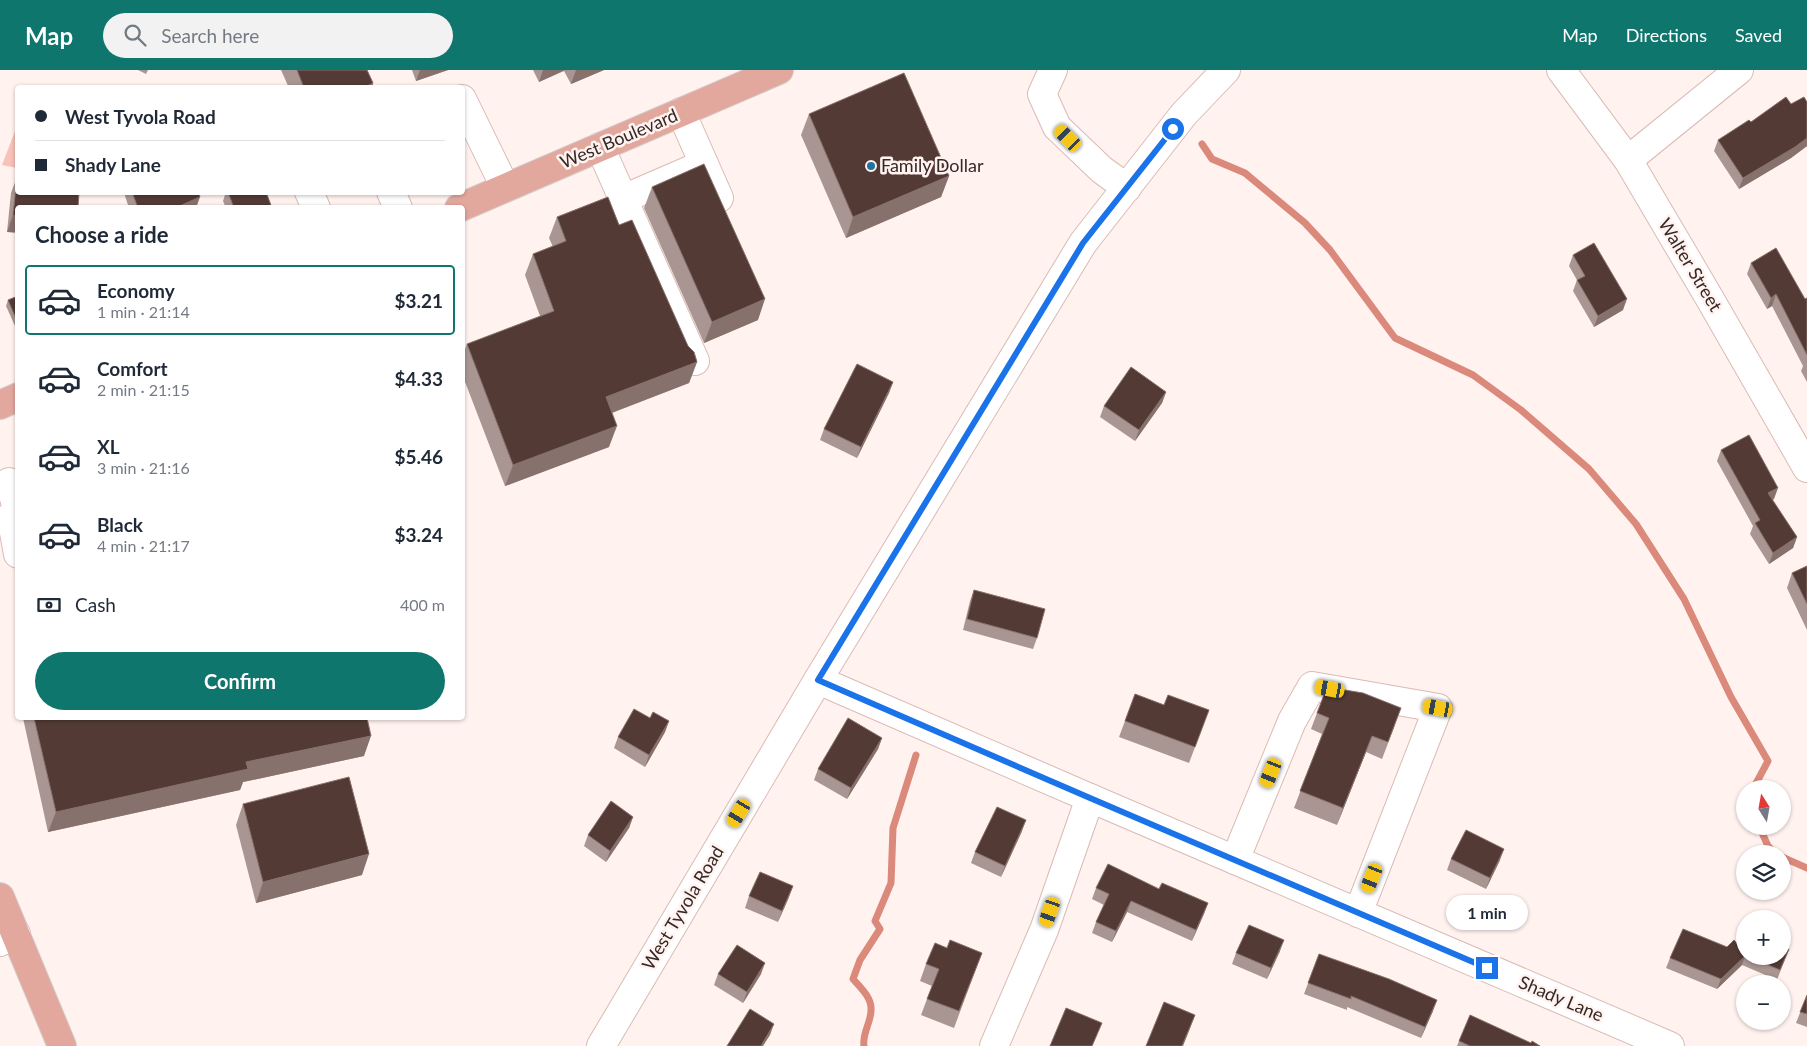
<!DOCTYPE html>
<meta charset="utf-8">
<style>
body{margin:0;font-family:Lato,sans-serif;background:#f2f2f3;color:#1f2937;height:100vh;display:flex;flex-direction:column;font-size:19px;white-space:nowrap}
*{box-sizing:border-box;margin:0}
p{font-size:16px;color:#747a83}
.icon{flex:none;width:28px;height:28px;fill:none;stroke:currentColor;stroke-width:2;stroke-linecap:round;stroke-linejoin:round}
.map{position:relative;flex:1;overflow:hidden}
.side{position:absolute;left:15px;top:135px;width:450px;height:515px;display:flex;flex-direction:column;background:#fff;border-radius:5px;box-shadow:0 1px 4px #0004}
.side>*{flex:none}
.guide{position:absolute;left:15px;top:15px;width:450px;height:110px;border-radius:5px;box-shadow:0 1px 4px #0004;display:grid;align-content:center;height:110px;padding:0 20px;background:#fff}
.needle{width:32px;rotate:349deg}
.controls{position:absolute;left:1736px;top:710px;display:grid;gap:10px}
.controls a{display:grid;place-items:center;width:55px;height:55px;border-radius:50%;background:#fff;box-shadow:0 1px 4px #0004;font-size:25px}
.end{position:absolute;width:22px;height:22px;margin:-11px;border:6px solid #1a73e8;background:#fff;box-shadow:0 0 0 2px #fff}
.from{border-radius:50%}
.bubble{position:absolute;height:35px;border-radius:18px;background:#fff;box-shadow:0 1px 4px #0004;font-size:16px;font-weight:700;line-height:35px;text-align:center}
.car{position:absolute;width:15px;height:30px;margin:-15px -8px;border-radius:6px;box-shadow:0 0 4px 1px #0007;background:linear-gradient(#f5c518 24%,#345 0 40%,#f5c518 0 76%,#345 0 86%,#f5c518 0)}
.guide b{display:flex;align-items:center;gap:18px;height:48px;font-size:19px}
.guide b+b{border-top:1px solid #e0e1e3}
.guide i{width:12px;height:12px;background:#1f2937}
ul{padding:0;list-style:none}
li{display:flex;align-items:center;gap:15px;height:70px;margin:0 10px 8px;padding:0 10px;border:2px solid transparent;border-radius:5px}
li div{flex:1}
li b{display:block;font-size:19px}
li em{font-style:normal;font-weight:700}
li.selected{border-color:#0f766e}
li>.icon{width:45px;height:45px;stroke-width:1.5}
h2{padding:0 20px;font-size:22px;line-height:60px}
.pay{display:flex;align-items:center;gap:12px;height:55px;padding:0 20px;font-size:19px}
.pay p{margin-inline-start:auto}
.button{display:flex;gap:10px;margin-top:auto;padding:10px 20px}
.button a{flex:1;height:58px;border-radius:30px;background:#0f766e;color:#fff;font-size:20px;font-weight:700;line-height:58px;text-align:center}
header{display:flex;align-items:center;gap:30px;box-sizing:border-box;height:70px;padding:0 25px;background:#0f766e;color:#fff}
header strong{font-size:24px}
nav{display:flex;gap:28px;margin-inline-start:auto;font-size:18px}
.search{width:350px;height:45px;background:#f2f2f3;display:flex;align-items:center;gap:12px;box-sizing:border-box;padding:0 18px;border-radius:28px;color:#747a83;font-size:19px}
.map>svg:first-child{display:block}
.green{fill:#f8c2b8}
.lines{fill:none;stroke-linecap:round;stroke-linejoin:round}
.stream{stroke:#da897b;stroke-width:7}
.minor-casing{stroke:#dabbb5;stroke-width:30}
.major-casing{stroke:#d3d0cf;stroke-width:30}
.minor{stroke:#fff;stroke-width:28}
.major{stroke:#e2a89e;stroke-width:28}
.wall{fill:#a99692}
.shaded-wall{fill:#87716d}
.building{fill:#533a35;stroke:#87716d}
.route{stroke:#1a73e8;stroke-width:6}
.poi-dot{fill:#2172a3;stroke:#fff2ef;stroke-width:2}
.labels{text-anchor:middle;stroke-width:5;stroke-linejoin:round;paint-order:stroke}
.street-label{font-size:18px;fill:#352927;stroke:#fff2ef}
.poi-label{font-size:18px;fill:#352927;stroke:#fff2ef;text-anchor:start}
</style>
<header>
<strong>Map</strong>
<div class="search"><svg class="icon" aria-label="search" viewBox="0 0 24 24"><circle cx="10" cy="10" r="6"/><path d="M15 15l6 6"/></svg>Search here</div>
<nav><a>Map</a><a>Directions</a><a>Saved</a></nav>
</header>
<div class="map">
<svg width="1807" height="976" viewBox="0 0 1807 976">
<rect width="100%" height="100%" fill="#fff2ef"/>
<polygon class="green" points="17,56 17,98 2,95"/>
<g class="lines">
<g class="stream">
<polyline points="1202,74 1212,89 1245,103 1305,153 1330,180 1395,268 1473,305 1521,340 1589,399 1636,454 1684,529 1731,627 1768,691 1753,719"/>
<polyline points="1759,756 1768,776 1776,784"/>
<polyline points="1782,787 1807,798"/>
<path d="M864 976C862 963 871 953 871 940 872 928 861 918 853 909L860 890 880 859 875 851 891 813 893 758 916 685"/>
</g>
<g class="minor-casing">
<g id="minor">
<polyline points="1053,0 1042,24 1057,57 1102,100 1127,118"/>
<polyline points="1561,0 1628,90 1710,229 1807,398"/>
<polyline points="462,29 505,117"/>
<polyline points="681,42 719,128"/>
<polyline points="600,77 695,291"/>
<polyline points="1628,90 1739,0"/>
<polyline points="309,122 316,138"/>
<polyline points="391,122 398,138"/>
<polyline points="623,129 704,94"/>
<polyline points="9,412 18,441"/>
<polyline points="11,446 18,484"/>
<polyline points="818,610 1090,728 1670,976"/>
<polyline points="1235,790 1292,651 1312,616 1438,638 1358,843"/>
<polyline points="0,872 16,864"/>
<polyline points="601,976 818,610 1083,173 1184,44 1226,0"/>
<polyline points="994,976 1044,860 1090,728"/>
</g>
</g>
<g class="major-casing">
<g id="major">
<polyline points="459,138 779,0"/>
<polyline points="0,335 18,327"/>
<polyline points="0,827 62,976"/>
</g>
</g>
<use href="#minor" class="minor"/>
<use href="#major" class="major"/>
</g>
<g class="wall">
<polygon points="138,0 148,0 146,4"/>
<polygon points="281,0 367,0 373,13 372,18 289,18"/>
<polygon points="412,0 448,0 416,11"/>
<polygon points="533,0 604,0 571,14 564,1 539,12"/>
<polygon points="1807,32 1807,76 1791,88 1739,119 1714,81 1718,70 1751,52 1791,34"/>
<polygon points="809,44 949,106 941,127 846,168 801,65"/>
<polygon points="17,107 79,122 7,162 11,123"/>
<polygon points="652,117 758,250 704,273 644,138"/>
<polygon points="126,122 198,122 196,138 129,138 125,126"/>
<polygon points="226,122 266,122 272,138 226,138 223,131"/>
<polygon points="557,147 619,155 697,292 689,313 612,343 609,377 505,416 462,304 462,286 467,274 540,246 525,205 533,184 553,177 549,168"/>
<polygon points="1573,185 1623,240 1594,257 1573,221 1577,210 1569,196"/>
<polygon points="1751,193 1805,229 1807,228 1807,312 1801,301 1803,296 1772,236 1767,239 1747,204"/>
<polygon points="18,226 18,255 15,256 6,236 8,230"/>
<polygon points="893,312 889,323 857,388 820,370 824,359"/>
<polygon points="1166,322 1162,333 1135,371 1100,347 1104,336"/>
<polygon points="1721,380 1774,429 1772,430 1797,467 1793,478 1769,494 1750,464 1753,456 1717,391"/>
<polygon points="18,392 18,399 15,398"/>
<polygon points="1807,496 1807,560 1787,518 1792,503"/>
<polygon points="974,520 1037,568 1033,579 963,560 970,531"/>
<polygon points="18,614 18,625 16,618"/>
<polygon points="1135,624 1164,635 1209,640 1189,693 1119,667"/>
<polygon points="1317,643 1395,655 1382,689 1366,682 1337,755 1294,738 1322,664 1311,659"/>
<polygon points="23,648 367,648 364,686 243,712 240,720 48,762"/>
<polygon points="650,648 669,651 665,662 645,697 614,678 618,667"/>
<polygon points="882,668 878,679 847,729 814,710 818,699"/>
<polygon points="243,734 362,805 256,833 236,755"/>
<polygon points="633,747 629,758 606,792 584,776 588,765"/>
<polygon points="1022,761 1001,807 971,793 975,782"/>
<polygon points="1451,789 1500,790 1486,819 1447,800"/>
<polygon points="1096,818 1159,819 1208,833 1192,871 1127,842 1112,872 1092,863 1096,852 1104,835 1092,829"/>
<polygon points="749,826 789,827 778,852 745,838"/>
<polygon points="947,878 982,883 954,958 921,945 932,916 920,911 926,894"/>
<polygon points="1789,879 1777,910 1742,895 1717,919 1666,898 1670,888 1745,886 1782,886"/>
<polygon points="1280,881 1267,909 1232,894 1236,883"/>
<polygon points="1319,884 1433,941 1421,968 1347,937 1347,940 1304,924"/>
<polygon points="718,904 761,904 743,933 714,915"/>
<polygon points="1807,925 1807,957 1796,953"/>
<polygon points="1459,971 1531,973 1540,976 1457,976"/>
</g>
<g class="shaded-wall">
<polygon points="420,0 448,0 416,11"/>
<polygon points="543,0 565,0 539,12"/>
<polygon points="576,0 604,0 571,14"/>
<polygon points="373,13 372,18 363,18"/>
<polygon points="1807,68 1807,76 1791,88 1739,119 1743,108"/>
<polygon points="949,106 941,127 846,168 853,147"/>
<polygon points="200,127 196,138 175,138"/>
<polygon points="13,145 18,146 18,163 7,162"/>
<polygon points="1776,224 1772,236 1767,239 1771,228"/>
<polygon points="765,229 758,250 704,273 712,252"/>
<polygon points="1627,229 1623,240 1594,257 1598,246"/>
<polygon points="697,292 689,313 598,348 606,327"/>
<polygon points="893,312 889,323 857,388 861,377"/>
<polygon points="1166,322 1162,333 1135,371 1139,360"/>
<polygon points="617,356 609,377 505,416 513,395"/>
<polygon points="1778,418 1774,429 1764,435 1768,423"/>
<polygon points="1797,467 1793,478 1769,494 1773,483"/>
<polygon points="669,651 665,662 645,697 649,685"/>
<polygon points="371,666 364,686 243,712 240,720 48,762 56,742 246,692"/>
<polygon points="1372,666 1366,682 1337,755 1343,738"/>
<polygon points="882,668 878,679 847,729 851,718"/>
<polygon points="633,747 629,758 606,792 610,781"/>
<polygon points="1026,750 1022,761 1001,807 1005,796"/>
<polygon points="1504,779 1500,790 1486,819 1490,808"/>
<polygon points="369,784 362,805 256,833 263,812"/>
<polygon points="793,816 789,827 778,852 782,841"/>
<polygon points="1131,831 1127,842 1112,872 1116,861"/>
<polygon points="1208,833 1204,844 1192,871 1196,860"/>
<polygon points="1284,870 1280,881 1267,909 1271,898"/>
<polygon points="1745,886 1742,895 1717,919 1721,909"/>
<polygon points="765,893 761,904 743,933 747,922"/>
<polygon points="1437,930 1433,941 1421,968 1425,957"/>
<polygon points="1195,945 1189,961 1183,976 1182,976"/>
<polygon points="774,954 770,965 763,976 761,976"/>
</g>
<g class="building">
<polygon points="297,0 367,0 373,13 363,18 304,18"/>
<polygon points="904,3 949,106 853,147 809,44"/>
<polygon points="1786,27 1791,34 1804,27 1807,32 1807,68 1795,77 1743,108 1718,70 1749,50 1751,52"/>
<polygon points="704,94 765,229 712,252 652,117"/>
<polygon points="17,107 18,122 79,122 78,138 18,138 18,146 13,145"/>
<polygon points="132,122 198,122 200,127 175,138 138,138"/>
<polygon points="228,122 266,122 272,138 234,138"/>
<polygon points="608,127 619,155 632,150 688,276 694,282 697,292 606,327 617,356 513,395 467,274 554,241 533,184 566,171 557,147"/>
<polygon points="1594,173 1627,229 1598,246 1577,210 1585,206 1573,185"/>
<polygon points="1776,178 1805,229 1807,228 1807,285 1776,224 1771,228 1751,193"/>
<polygon points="18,226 18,250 17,251 8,230"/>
<polygon points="857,294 893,312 861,377 824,359"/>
<polygon points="1131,297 1166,322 1139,360 1104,336"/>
<polygon points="1749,365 1778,418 1768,423 1797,467 1773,483 1755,453 1760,450 1721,380"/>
<polygon points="1807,496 1807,534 1792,503"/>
<polygon points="974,520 1045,539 1037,568 967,549"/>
<polygon points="1327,617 1363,623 1401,638 1388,672 1372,666 1343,738 1300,721 1329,648 1317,643"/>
<polygon points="1135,624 1164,635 1168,625 1209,640 1195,677 1125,651"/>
<polygon points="634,639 650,648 653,642 669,651 649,685 618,667"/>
<polygon points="34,648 367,648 371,666 246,692 248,699 56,742"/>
<polygon points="848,648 882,668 851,718 818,699"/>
<polygon points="349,707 369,784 263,812 243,734"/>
<polygon points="611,731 633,747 610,781 588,765"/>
<polygon points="997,737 1026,750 1005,796 975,782"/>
<polygon points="1466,760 1504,779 1490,808 1451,789"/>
<polygon points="1108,794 1159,819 1162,813 1208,833 1196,860 1131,831 1116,861 1096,852 1109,824 1096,818"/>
<polygon points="760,802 793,816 782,841 749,826"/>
<polygon points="1249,855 1284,870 1271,898 1236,883"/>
<polygon points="1683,859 1727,877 1734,870 1741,878 1745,874 1745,886 1721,909 1670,888"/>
<polygon points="950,870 982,883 959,941 927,929 939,899 926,894 935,873 947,878"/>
<polygon points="737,875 765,893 747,922 718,904"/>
<polygon points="1782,876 1789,879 1780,900 1747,886 1782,886"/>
<polygon points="1319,884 1389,909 1437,930 1425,957 1351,926 1351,929 1308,913"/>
<polygon points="1807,925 1807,944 1800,942"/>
<polygon points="1164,932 1195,945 1182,976 1146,976"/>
<polygon points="1066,938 1102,953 1092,976 1050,976"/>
<polygon points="750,939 774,954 761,976 727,976"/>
<polygon points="1470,945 1531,973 1532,971 1540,976 1470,976 1459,971"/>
</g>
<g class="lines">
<polyline class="route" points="1173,59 1083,173 818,610 1090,728 1487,898"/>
</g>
<circle class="poi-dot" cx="871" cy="96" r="5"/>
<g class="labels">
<g class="street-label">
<text transform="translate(619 69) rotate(-23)" y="6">West Boulevard</text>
<text transform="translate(1690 195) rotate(59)" y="6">Walter Street</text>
<text transform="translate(683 838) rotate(-59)" y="6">West Tyvola Road</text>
<text transform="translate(1561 929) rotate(23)" y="6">Shady Lane</text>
</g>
<g class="poi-label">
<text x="881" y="102">Family Dollar</text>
</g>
</g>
</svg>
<div class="controls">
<a><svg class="needle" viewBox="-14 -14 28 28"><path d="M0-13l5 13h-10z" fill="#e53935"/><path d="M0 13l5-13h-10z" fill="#747a83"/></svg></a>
<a><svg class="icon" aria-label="layers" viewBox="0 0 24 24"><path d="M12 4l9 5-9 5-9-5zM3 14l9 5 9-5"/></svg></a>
<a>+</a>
<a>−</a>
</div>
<i class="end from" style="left:1173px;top:59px"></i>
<i class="end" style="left:1487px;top:898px"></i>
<div class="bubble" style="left:1446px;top:825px;width:82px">1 min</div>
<i class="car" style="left:1068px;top:68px;rotate:315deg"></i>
<i class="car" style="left:1330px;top:619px;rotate:280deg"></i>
<i class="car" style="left:1438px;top:638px;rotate:280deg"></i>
<i class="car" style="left:1271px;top:703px;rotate:202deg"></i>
<i class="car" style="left:739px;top:743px;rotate:211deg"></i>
<i class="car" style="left:1372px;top:808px;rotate:202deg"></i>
<i class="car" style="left:1050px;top:842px;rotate:199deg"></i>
<div class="guide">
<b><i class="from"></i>West Tyvola Road</b>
<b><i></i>Shady Lane</b>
</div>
<section class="side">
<h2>Choose a ride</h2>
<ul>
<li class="selected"><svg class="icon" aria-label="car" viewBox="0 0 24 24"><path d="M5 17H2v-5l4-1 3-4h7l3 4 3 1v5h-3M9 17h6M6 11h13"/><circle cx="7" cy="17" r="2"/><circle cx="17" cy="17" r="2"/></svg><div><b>Economy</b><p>1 min · 21:14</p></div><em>$3.21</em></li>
<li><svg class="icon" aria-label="car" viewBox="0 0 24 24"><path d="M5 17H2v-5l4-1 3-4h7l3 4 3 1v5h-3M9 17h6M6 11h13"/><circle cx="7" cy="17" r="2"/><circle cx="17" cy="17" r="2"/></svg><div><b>Comfort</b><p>2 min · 21:15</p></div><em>$4.33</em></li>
<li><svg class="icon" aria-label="car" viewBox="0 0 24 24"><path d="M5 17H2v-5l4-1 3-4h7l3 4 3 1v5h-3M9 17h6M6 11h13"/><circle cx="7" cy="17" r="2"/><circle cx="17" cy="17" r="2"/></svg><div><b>XL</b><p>3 min · 21:16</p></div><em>$5.46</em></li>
<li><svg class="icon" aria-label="car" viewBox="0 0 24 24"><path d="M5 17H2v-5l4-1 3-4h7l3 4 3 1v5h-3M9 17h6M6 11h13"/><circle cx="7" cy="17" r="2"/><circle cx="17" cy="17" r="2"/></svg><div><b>Black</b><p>4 min · 21:17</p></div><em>$3.24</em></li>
</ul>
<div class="pay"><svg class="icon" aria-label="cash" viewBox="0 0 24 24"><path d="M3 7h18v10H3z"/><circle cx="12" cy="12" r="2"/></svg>Cash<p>400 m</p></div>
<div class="button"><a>Confirm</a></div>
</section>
</div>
